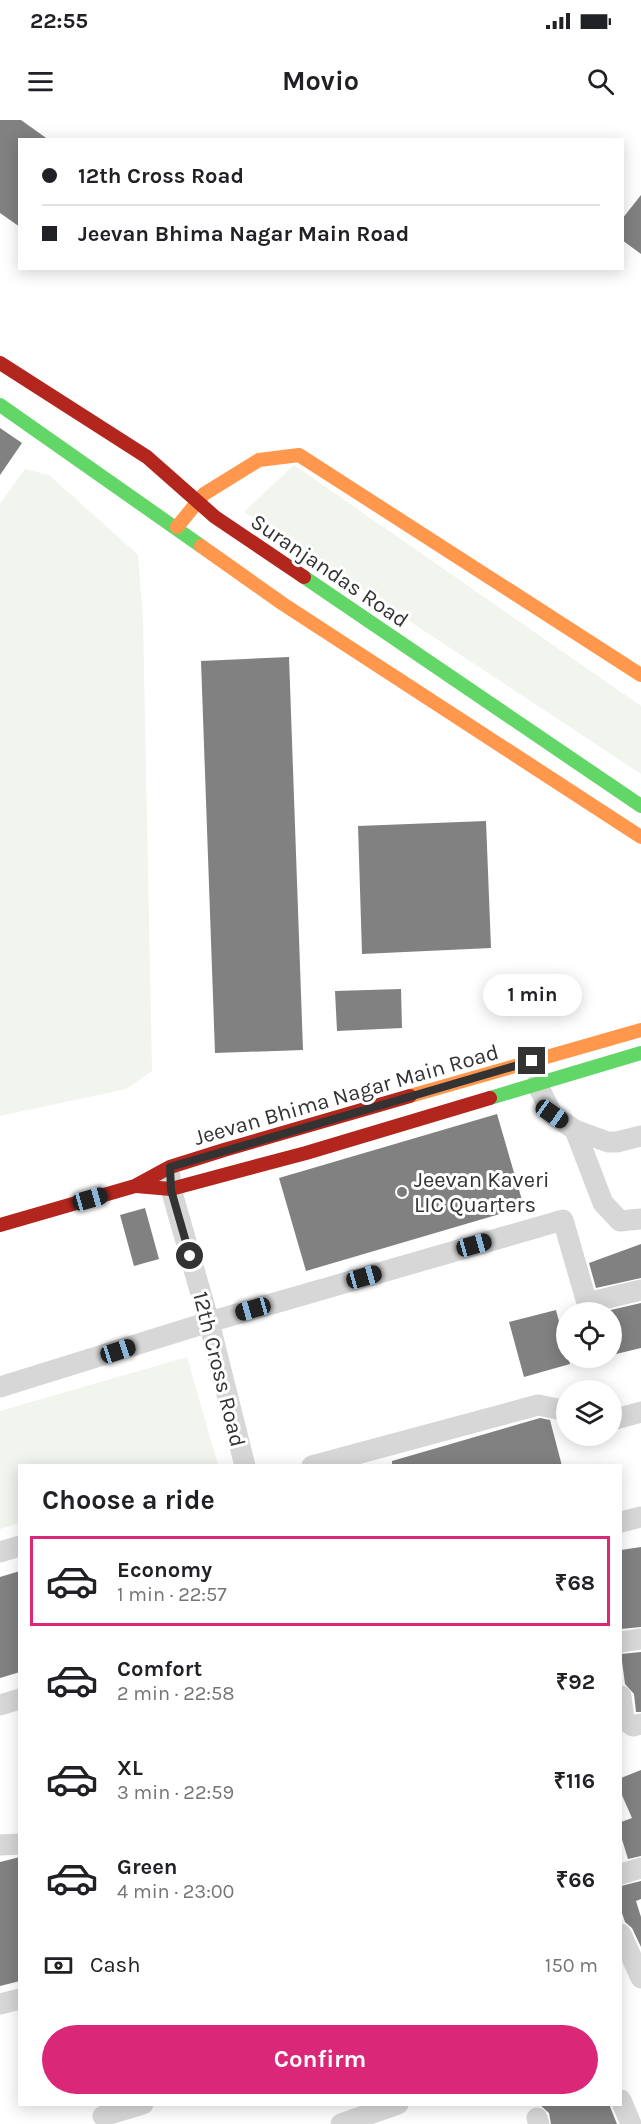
<!DOCTYPE html>
<meta charset="utf-8">
<style>
body{margin:0;font-family:Karla,sans-serif;background:#f6f6f6;color:#202124;height:100vh;display:flex;flex-direction:column;font-size:22px;white-space:nowrap}
*{box-sizing:border-box;margin:0}
p{font-size:20px;color:#757577}
.icon{flex:none;width:33px;height:33px;fill:none;stroke:currentColor;stroke-width:2;stroke-linecap:round;stroke-linejoin:round}
.map{position:relative;flex:1;overflow:hidden}
.panel{position:absolute;left:18px;top:1344px;width:604px;height:642px;display:flex;flex-direction:column;background:#fff;border-radius:0px;box-shadow:0 3px 15px #0003}
.panel>*{flex:none}
.banner{position:absolute;left:18px;top:18px;width:606px;height:132px;border-radius:0px;box-shadow:0 3px 15px #0003;display:grid;align-content:center;height:132px;padding:0 24px;background:#fff}
.controls{position:absolute;left:556px;top:1182px;display:grid;gap:12px}
.controls a{display:grid;place-items:center;width:66px;height:66px;border-radius:50%;background:#fff;box-shadow:0 3px 15px #0003;font-size:30px}
.end{position:absolute;width:27px;height:27px;margin:-14px;border:8px solid #333;background:#fff;box-shadow:0 0 0 3px #fff}
.from{border-radius:50%}
.bubble{position:absolute;height:42px;border-radius:21px;background:#fff;box-shadow:0 3px 15px #0003;font-size:20px;font-weight:700;line-height:42px;text-align:center}
.car{position:absolute;width:18px;height:36px;margin:-18px -9px;border-radius:8px;box-shadow:0 0 4px 2px #0007;background:linear-gradient(#222 24%,#8ab4d8 0 40%,#222 0 76%,#8ab4d8 0 86%,#222 0)}
.banner b{display:flex;align-items:center;gap:21px;height:57px;font-size:22px}
.banner b+b{border-top:2px solid #e0e0e0}
.banner i{width:15px;height:15px;background:#202124}
ul{padding:0;list-style:none}
li{display:flex;align-items:center;gap:18px;height:90px;margin:0 12px 9px;padding:0 12px;border:3px solid transparent;border-radius:0px}
li div{flex:1}
li b{display:block;font-size:22px}
li em{font-style:normal;font-weight:700}
li.active{border-color:#db2777}
li>.icon{width:54px;height:54px;stroke-width:1.5}
h2{padding:0 24px;font-size:27px;line-height:72px}
.pay{display:flex;align-items:center;gap:15px;height:66px;padding:0 24px;font-size:22px}
.pay p{margin-inline-start:auto}
.cta{display:flex;gap:12px;margin-top:auto;padding:12px 24px}
.cta a{flex:1;height:69px;border-radius:36px;background:#db2777;color:#fff;font-size:24px;font-weight:700;line-height:69px;text-align:center}
.status{display:flex;justify-content:space-between;align-items:center;height:42px;padding:0 30px;background:#fff;direction:ltr}
.status svg{height:16px;fill:currentColor}
header{display:flex;justify-content:space-between;align-items:center;height:78px;padding:0 24px;background:#fff;font-size:27px;font-weight:700}
.map>svg:first-child{display:block}
.green{fill:#f1f5ed}
.building{fill:#818181}
.lines{fill:none;stroke-linecap:round;stroke-linejoin:round}
.street{stroke:#d7d7d7;stroke-width:21}
.fast{stroke:#63d668;stroke-width:14}
.slow{stroke:#ff974d;stroke-width:14}
.jam{stroke:#b3261e;stroke-width:14}
.route{stroke:#333;stroke-width:8}
.poi-dot{fill:#7a7a7a;stroke:#fff;stroke-width:2}
.labels{text-anchor:middle;stroke-width:6;stroke-linejoin:round;paint-order:stroke}
.street-label{font-size:22px;fill:#333;stroke:#fff}
.poi-label{font-size:22px;fill:#333;stroke:#fff;text-anchor:start}
</style>
<div class="status"><b>22:55</b><svg viewBox="0 0 49 12"><path d="M0 12V9h3v3zM5 12V6h3v6zM10 12V3h3v9zM15 12V0h3v12zM26 1h20v11H26zM47 4h2v5h-2z"/></svg></div>
<header><svg class="icon" aria-label="menu" viewBox="0 0 24 24"><path d="M4 6h16M4 12h16M4 18h16"/></svg>Movio<svg class="icon" aria-label="search" viewBox="0 0 24 24"><circle cx="10" cy="10" r="6"/><path d="M15 15l6 6"/></svg></header>
<div class="map">
<svg width="641" height="2004" viewBox="0 0 641 2004">
<rect width="100%" height="100%" fill="#fff"/>
<g class="green">
<polygon points="294,345 641,586 641,654 244,392"/>
<polygon points="25,349 49,355 138,435 143,500 152,951 126,969 0,996 0,384"/>
<polygon points="187,1237 218,1345 20,1346 19,1403 0,1409 0,1291"/>
</g>
<g class="building">
<polygon points="0,0 21,0 49,20 20,20 20,107 0,93"/>
<polygon points="641,75 641,134 622,120 622,99"/>
<polygon points="0,308 22,323 0,355"/>
<polygon points="289,537 303,930 215,933 201,541"/>
<polygon points="486,701 491,828 362,834 358,706"/>
<polygon points="401,869 402,908 337,911 335,871"/>
<polygon points="497,994 524,1087 306,1151 279,1058"/>
<polygon points="145,1088 159,1139 134,1146 120,1095"/>
<polygon points="641,1124 641,1158 596,1168 589,1143"/>
<polygon points="641,1183 641,1228 612,1235 612,1192 602,1192"/>
<polygon points="556,1190 570,1244 524,1257 509,1202"/>
<polygon points="540,1298 550,1300 562,1346 392,1346 392,1341"/>
<polygon points="641,1427 641,1507 621,1509 621,1430"/>
<polygon points="20,1451 20,1552 0,1558 0,1457"/>
<polygon points="641,1532 641,1592 636,1592 634,1574 625,1564 621,1534"/>
<polygon points="641,1650 641,1736 628,1739 621,1716 621,1702 632,1698 621,1673 621,1658"/>
<polygon points="20,1737 20,1861 0,1866 0,1742"/>
<polygon points="641,1761 641,1779 636,1781 641,1797 641,1827 632,1808 625,1802 621,1790 621,1766"/>
<polygon points="539,1984 609,1984 617,2004 551,2004 549,1993"/>
</g>
<g class="lines">
<g class="street">
<polyline points="537,964 552,994 575,1010 608,1022 617,1022 641,1016"/>
<polyline points="575,1010 603,1083 620,1101 641,1099"/>
<polyline points="170,1056 171,1069 209,1202 245,1346"/>
<polyline points="0,1267 209,1202 563,1100 587,1183 641,1170"/>
<polyline points="612,1300 641,1292"/>
<polyline points="312,1346 538,1285 567,1291"/>
<polyline points="621,1402 641,1397"/>
<polyline points="0,1432 20,1426"/>
<polyline points="621,1522 641,1519"/>
<polyline points="621,1576 624,1600 633,1606 641,1604"/>
<polyline points="0,1585 20,1579"/>
<polyline points="0,1725 20,1724"/>
<polyline points="621,1754 641,1748"/>
<polyline points="621,1814 641,1858"/>
<polyline points="0,1884 20,1879"/>
<polyline points="621,1980 631,2004"/>
<polyline points="103,1996 143,1984"/>
<polyline points="537,1998 539,2004"/>
<polyline points="341,2004 398,1984"/>
</g>
<g class="fast">
<polyline points="0,285 201,426"/>
<polyline points="304,457 641,686"/>
<polyline points="490,978 641,933"/>
</g>
<g class="slow">
<polyline points="177,407 204,374 259,340 299,335 641,555"/>
<polyline points="201,426 283,484 641,717"/>
<polyline points="410,976 641,910"/>
</g>
<g class="jam">
<polyline points="0,243 147,337 215,397 304,457"/>
<polyline points="136,1066 171,1069 306,1033 490,978"/>
<polyline points="0,1105 135,1066 170,1047 224,1030 410,976"/>
</g>
</g>
<g class="lines">
<polyline class="route" points="190,1136 171,1070 170,1047 532,941"/>
</g>
<circle class="poi-dot" cx="402" cy="1072" r="6"/>
<g class="labels">
<g class="street-label">
<text transform="translate(330 450) rotate(34)" y="8">Suranjandas Road</text>
<text transform="translate(346 974) rotate(-16)" y="8">Jeevan Bhima Nagar Main Road</text>
<text transform="translate(220 1249) rotate(76)" y="8">12th Cross Road</text>
</g>
<g class="poi-label">
<text x="414" y="1067">Jeevan Kaveri<tspan x="414" dy="25">LIC Quarters</tspan></text>
</g>
</g>
</svg>
<div class="controls">
<a><svg class="icon" aria-label="locate" viewBox="0 0 24 24"><circle cx="12" cy="12" r="6"/><path d="M12 2v4M12 18v4M2 12h4M18 12h4"/></svg></a>
<a><svg class="icon" aria-label="layers" viewBox="0 0 24 24"><path d="M12 4l9 5-9 5-9-5zM3 14l9 5 9-5"/></svg></a>
</div>
<i class="end from" style="left:190px;top:1136px"></i>
<i class="end" style="left:532px;top:941px"></i>
<div class="bubble" style="left:483px;top:854px;width:99px">1 min</div>
<i class="car" style="left:552px;top:994px;rotate:125deg"></i>
<i class="car" style="left:90px;top:1079px;rotate:74deg"></i>
<i class="car" style="left:474px;top:1125px;rotate:74deg"></i>
<i class="car" style="left:364px;top:1157px;rotate:74deg"></i>
<i class="car" style="left:253px;top:1189px;rotate:254deg"></i>
<i class="car" style="left:118px;top:1231px;rotate:72deg"></i>
<div class="banner">
<b><i class="from"></i>12th Cross Road</b>
<b><i></i>Jeevan Bhima Nagar Main Road</b>
</div>
<section class="panel">
<h2>Choose a ride</h2>
<ul>
<li class="active"><svg class="icon" aria-label="car" viewBox="0 0 24 24"><path d="M5 17H2v-5l4-1 3-4h7l3 4 3 1v5h-3M9 17h6M6 11h13"/><circle cx="7" cy="17" r="2"/><circle cx="17" cy="17" r="2"/></svg><div><b>Economy</b><p>1 min · 22:57</p></div><em>₹68</em></li>
<li><svg class="icon" aria-label="car" viewBox="0 0 24 24"><path d="M5 17H2v-5l4-1 3-4h7l3 4 3 1v5h-3M9 17h6M6 11h13"/><circle cx="7" cy="17" r="2"/><circle cx="17" cy="17" r="2"/></svg><div><b>Comfort</b><p>2 min · 22:58</p></div><em>₹92</em></li>
<li><svg class="icon" aria-label="car" viewBox="0 0 24 24"><path d="M5 17H2v-5l4-1 3-4h7l3 4 3 1v5h-3M9 17h6M6 11h13"/><circle cx="7" cy="17" r="2"/><circle cx="17" cy="17" r="2"/></svg><div><b>XL</b><p>3 min · 22:59</p></div><em>₹116</em></li>
<li><svg class="icon" aria-label="car" viewBox="0 0 24 24"><path d="M5 17H2v-5l4-1 3-4h7l3 4 3 1v5h-3M9 17h6M6 11h13"/><circle cx="7" cy="17" r="2"/><circle cx="17" cy="17" r="2"/></svg><div><b>Green</b><p>4 min · 23:00</p></div><em>₹66</em></li>
</ul>
<div class="pay"><svg class="icon" aria-label="cash" viewBox="0 0 24 24"><path d="M3 7h18v10H3z"/><circle cx="12" cy="12" r="2"/></svg>Cash<p>150 m</p></div>
<div class="cta"><a>Confirm</a></div>
</section>
</div>
